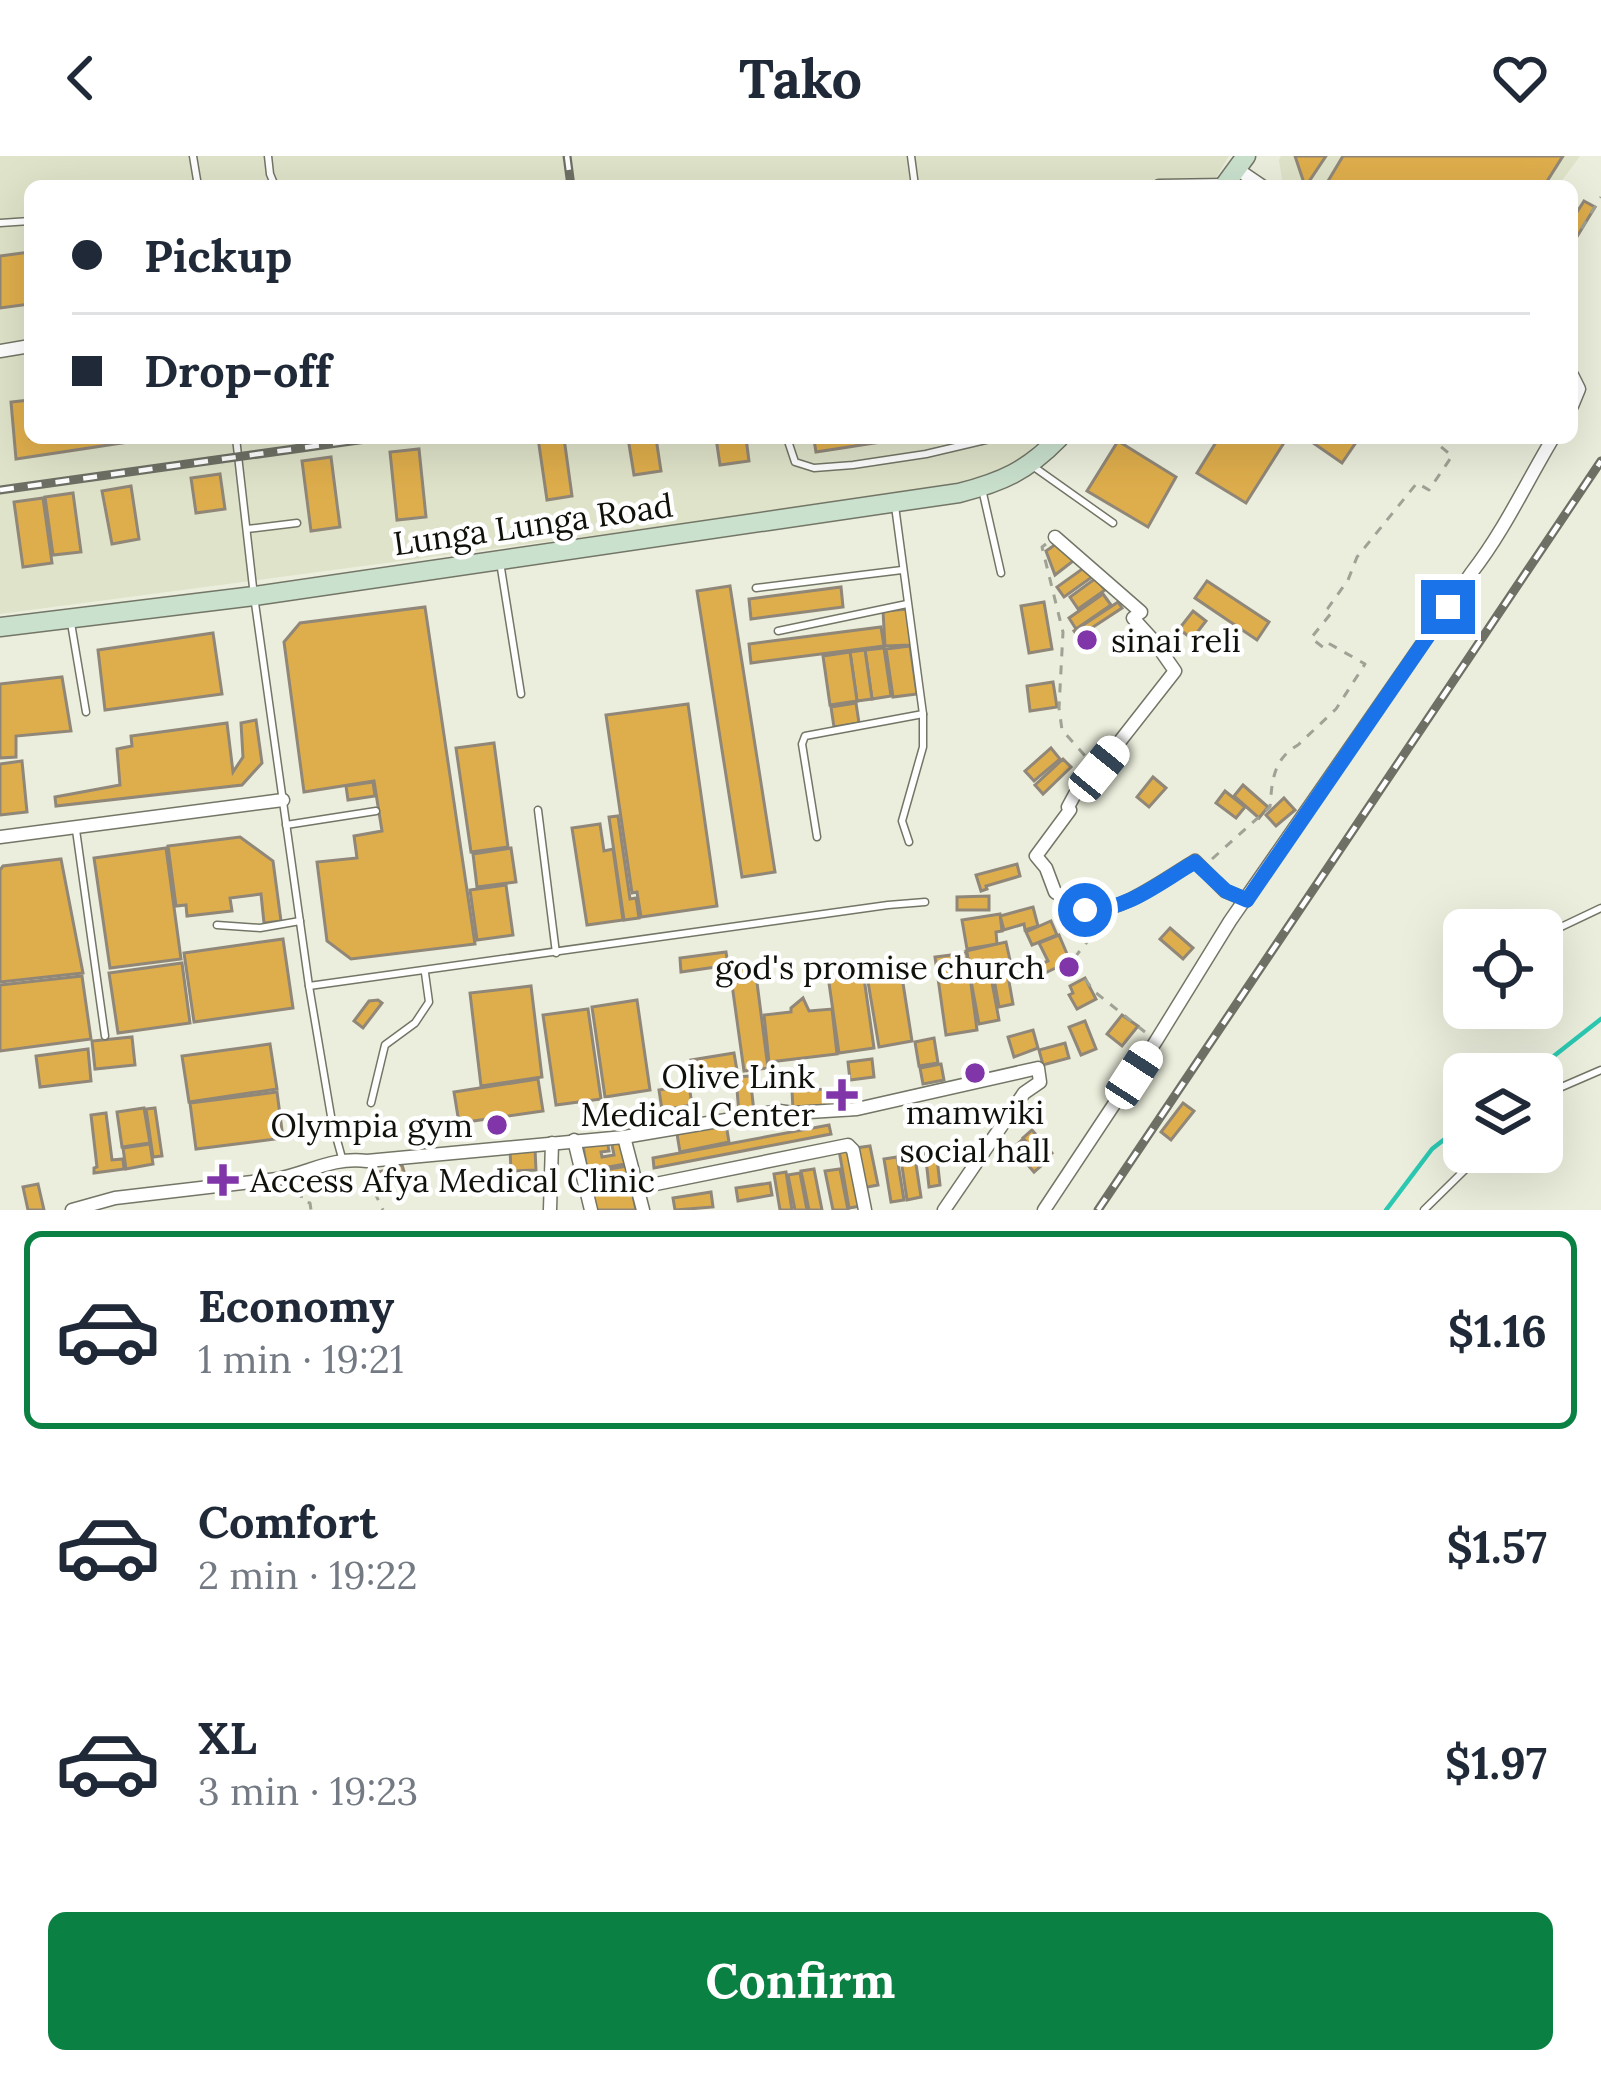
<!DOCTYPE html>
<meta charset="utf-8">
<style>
body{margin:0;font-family:Lora,serif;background:#f2f2f3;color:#1f2937;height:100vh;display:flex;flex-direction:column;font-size:45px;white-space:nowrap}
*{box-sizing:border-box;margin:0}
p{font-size:39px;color:#747a83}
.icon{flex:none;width:66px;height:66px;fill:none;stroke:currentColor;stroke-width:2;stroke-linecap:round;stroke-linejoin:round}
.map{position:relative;height:1054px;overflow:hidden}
.details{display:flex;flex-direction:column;background:#fff;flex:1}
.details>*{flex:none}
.banner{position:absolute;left:24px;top:24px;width:1554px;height:264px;border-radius:18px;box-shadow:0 12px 48px #0002;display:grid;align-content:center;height:264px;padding:0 48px;background:#fff}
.fabs{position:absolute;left:1443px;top:753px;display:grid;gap:24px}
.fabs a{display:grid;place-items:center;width:120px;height:120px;border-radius:18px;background:#fff;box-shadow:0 12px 48px #0002;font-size:60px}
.end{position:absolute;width:54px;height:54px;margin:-27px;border:15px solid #1a73e8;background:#fff;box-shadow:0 0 0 6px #fff}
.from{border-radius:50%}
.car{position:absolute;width:36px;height:72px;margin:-36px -18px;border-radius:15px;box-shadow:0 0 9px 3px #0007;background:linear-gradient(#fff 24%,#345 0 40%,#fff 0 76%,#345 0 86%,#fff 0)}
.banner b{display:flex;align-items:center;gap:42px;height:114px;font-size:45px}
.banner b+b{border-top:3px solid #e0e1e3}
.banner i{width:30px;height:30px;background:#1f2937}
ul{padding:21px 0 0;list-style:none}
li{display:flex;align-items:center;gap:36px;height:198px;margin:0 24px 18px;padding:0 24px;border:6px solid transparent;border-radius:18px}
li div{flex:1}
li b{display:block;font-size:45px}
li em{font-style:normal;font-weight:700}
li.current{border-color:#0b8043}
li>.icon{width:108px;height:108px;stroke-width:1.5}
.button{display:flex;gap:24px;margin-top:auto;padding:24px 48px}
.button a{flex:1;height:138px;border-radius:18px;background:#0b8043;color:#fff;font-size:48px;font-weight:700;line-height:138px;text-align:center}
header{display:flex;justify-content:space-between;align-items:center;height:156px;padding:0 48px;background:#fff;font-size:54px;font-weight:700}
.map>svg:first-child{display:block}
.built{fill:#dfe3c9}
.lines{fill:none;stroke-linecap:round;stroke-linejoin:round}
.stream{stroke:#2bc8b2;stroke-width:4.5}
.building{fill:#dfae4c;stroke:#908778;stroke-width:3}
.service-casing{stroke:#737666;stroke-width:9}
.minor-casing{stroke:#737666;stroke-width:15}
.secondary-casing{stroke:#737666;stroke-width:21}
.path{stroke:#9fa294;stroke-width:3;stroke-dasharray:9 9;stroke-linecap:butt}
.service{stroke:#fff;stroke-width:6}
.minor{stroke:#fff;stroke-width:12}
.secondary{stroke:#cae1ce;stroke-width:18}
.rail-casing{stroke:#6e7065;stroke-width:9}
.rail{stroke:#fff;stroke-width:4.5;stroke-dasharray:14;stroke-linecap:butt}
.route{stroke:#1a73e8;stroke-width:15}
.poi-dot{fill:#8036a9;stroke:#fff;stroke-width:4.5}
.labels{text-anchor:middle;stroke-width:9;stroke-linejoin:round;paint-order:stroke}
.street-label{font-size:33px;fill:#10110b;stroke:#fff}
.poi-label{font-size:33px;fill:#10110b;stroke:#fff;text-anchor:end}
</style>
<header><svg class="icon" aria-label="back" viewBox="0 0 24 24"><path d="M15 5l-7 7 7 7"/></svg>Tako<svg class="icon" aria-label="heart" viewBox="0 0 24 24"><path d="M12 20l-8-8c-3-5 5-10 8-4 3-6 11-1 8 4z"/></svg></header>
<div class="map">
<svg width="1601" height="1054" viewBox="0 0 1601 1054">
<rect width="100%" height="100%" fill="#ebeedc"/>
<g class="built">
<polygon points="0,0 1229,0 1211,30 30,30 30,282 1043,282 1010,312 922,336 0,458"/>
<polygon points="1281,0 1580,0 1558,30 1283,30 1279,4"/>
</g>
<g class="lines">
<g class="stream">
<polyline points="1531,918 1601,863"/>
<polyline points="1386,1054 1432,993 1464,968"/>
</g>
</g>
<g class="building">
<polygon points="1295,0 1326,0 1306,30 1305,30"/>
<polygon points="1343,0 1563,0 1544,30 1325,30"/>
<polygon points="1584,45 1595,51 1575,84 1572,82 1572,64"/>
<polygon points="30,96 30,148 0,152 0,100"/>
<polygon points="30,244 30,282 155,282 16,303 11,246"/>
<polygon points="538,282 564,282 572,340 547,344"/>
<polygon points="628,282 656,282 661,315 634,319"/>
<polygon points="716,282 746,282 749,305 720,309"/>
<polygon points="800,282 907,282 816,296 814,284 800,286"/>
<polygon points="1226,282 1287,282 1246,347 1197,317 1218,283 1223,286"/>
<polygon points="1306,282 1359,282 1342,307"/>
<polygon points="1118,285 1176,321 1148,371 1087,335"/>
<polygon points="419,293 426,361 397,364 390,296"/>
<polygon points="331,301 340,371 311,375 302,305"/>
<polygon points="220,318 225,353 196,357 191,322"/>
<polygon points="131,330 139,383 112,388 102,335"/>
<polygon points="73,337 81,396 53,399 45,341"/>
<polygon points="43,342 52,407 23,411 14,346"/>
<polygon points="1059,386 1077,402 1055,419 1046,395"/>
<polygon points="1085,411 1092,421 1064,441 1057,431"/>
<polygon points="1096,422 1105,434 1078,453 1070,441"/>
<polygon points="1207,425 1269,466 1257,484 1195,442"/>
<polygon points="730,430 775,716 742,721 697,435"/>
<polygon points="841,431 843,451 751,463 749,443"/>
<polygon points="1103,438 1111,449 1076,473 1069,462"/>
<polygon points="1044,446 1052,493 1029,497 1021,450"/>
<polygon points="1118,446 1122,452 1078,481 1074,475"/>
<polygon points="425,451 475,788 351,803 327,785 317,706 357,702 354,680 382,675 374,625 304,636 284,486 300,467"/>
<polygon points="909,453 911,489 885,490 883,455"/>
<polygon points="1193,455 1206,465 1192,483 1179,473"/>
<polygon points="881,471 884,490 751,507 749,488"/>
<polygon points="213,477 222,538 105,554 98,494"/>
<polygon points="910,490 917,538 893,541 886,493"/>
<polygon points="884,492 891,540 872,543 865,494"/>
<polygon points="865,494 872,543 857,545 850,496"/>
<polygon points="850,496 857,545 830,549 823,500"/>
<polygon points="62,521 71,575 16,580 16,601 0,602 0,528"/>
<polygon points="1053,526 1057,551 1030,555 1027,530"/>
<polygon points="856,547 859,567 834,571 831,551"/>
<polygon points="688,548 717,750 641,761 637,736 632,737 606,559"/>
<polygon points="256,564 262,607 242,629 56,650 55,641 120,629 117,593 132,590 131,580 227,567 233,616 243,601 241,567"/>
<polygon points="494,587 508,691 471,696 456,592"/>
<polygon points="1051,592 1060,603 1034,625 1025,615"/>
<polygon points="1063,603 1071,611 1043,638 1035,629"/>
<polygon points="22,605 27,656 0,659 0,608"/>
<polygon points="1153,621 1166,632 1149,651 1137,641"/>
<polygon points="373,626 375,640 348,644 346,630"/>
<polygon points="1243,629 1268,651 1259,662 1234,640"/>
<polygon points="1225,635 1245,651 1236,662 1216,647"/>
<polygon points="1284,642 1295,654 1276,670 1266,659"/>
<polygon points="618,660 630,743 636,742 639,762 624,764 609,661"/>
<polygon points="600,668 604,695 613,693 623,764 587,769 572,672"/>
<polygon points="240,681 273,705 281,765 264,767 261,738 230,742 232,755 187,760 186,749 176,750 168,690"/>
<polygon points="166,692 181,803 110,812 94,702"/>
<polygon points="511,692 516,726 477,731 473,698"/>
<polygon points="61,703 83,817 0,826 0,714 3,710"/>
<polygon points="1017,708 1020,720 986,730 987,733 981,735 976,719"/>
<polygon points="506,729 513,779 477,784 470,734"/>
<polygon points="989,740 989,754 957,754 957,741"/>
<polygon points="1033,751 1038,770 1025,774 1024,768 1004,774 1000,760"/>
<polygon points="1000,758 1002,775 996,776 997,788 967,793 962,764"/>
<polygon points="1051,765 1057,779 1032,789 1026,776"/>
<polygon points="1170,772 1193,792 1183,803 1160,783"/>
<polygon points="1059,779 1070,805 1045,817 1041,808 1048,805 1039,787"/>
<polygon points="283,783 293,852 194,866 184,797"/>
<polygon points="1006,786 1010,804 971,813 966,795"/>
<polygon points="726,796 731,830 718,832 716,811 681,816 680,802"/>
<polygon points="967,797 977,874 946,879 935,801"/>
<polygon points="182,807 190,867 118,877 109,817"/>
<polygon points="900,808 912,885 879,891 866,814"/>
<polygon points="989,810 999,864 979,868 969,814"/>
<polygon points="755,811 768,912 744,915 730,814"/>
<polygon points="863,815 874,892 839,897 828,820"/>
<polygon points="82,820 91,883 0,895 0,829"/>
<polygon points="1008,820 1013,848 999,851 994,823"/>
<polygon points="1085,822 1096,843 1077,853 1069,839 1073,837 1070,830"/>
<polygon points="531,830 542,921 481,930 470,837"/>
<polygon points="803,842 809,855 832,853 837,898 769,906 764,859 791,856 791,852"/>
<polygon points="378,844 382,847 363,872 354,865 369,845"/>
<polygon points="637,844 650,934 605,941 592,851"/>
<polygon points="588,853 601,943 556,949 543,859"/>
<polygon points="1122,859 1138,870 1122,890 1107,878"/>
<polygon points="1085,865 1096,893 1081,899 1069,871"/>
<polygon points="1033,874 1038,892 1014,901 1008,881"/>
<polygon points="132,881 135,909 95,913 92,885"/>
<polygon points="934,882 938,907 919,910 915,886"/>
<polygon points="1065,887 1069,902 1043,909 1039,894"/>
<polygon points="270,888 277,933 189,946 182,900"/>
<polygon points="88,893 91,925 40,931 36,900"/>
<polygon points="734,897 738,920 695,927 691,904"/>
<polygon points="872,903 874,921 850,924 848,906"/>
<polygon points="941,908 944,924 923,928 920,912"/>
<polygon points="750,920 754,956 739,958 736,921"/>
<polygon points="538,923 543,955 459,967 454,936"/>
<polygon points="689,929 692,949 662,954 659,934"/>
<polygon points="843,933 843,952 793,954 792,934"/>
<polygon points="277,936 283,982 196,993 190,947"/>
<polygon points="1183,947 1194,955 1171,984 1161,976"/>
<polygon points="144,952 150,987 122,991 117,956"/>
<polygon points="155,952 162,1000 153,1001 146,953"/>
<polygon points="106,957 112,1004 123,1003 124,1013 94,1017 94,1012 97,1011 91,959"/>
<polygon points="726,968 729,986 680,996 677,978"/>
<polygon points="829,969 831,978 654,1012 653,1002"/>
<polygon points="1032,974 1052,997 1042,1005 1023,982"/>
<polygon points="621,982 625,1008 587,1015 583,989 607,984 609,995 601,996 602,1001 614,999 611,984"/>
<polygon points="1022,984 1043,1008 1034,1016 1013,992"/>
<polygon points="150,988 153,1008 126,1013 123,992"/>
<polygon points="870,990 878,1029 862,1032 855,992"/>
<polygon points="851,992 861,1050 849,1052 839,994"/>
<polygon points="510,993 535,993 536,1014 511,1015"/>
<polygon points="936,993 940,1029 929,1031 925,994"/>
<polygon points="914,995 921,1041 907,1044 900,997"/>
<polygon points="897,1001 904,1044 891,1046 884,1003"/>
<polygon points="402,1009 406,1022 375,1031 372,1018"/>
<polygon points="627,1010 630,1028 608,1032 604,1014"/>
<polygon points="814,1013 822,1054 809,1054 801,1015"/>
<polygon points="840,1013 848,1054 833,1054 825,1015"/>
<polygon points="786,1016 792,1054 780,1054 774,1018"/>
<polygon points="800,1017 807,1054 795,1054 788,1019"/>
<polygon points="770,1027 772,1039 738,1045 736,1032"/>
<polygon points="38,1028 44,1054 28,1054 23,1031"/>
<polygon points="631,1030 636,1054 595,1054 592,1037"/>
<polygon points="711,1036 713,1051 675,1054 673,1042"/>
</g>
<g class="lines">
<g class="service-casing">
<g id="service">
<polyline points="193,0 198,30"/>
<polyline points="268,0 270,18 275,30"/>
<polyline points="911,0 915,30"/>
<polyline points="0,67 30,65"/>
<polyline points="236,282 254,440 309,830 332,966 342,1002"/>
<polyline points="787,282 795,306 814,312 853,309 926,298 994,282"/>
<polyline points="1034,311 1113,367"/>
<polyline points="982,333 1001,417"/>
<polyline points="895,350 923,558 923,591 902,665 909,686"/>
<polyline points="247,373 297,367"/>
<polyline points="500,406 521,538"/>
<polyline points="756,432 902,414"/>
<polyline points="71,467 86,556"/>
<polyline points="778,475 907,448"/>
<polyline points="538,654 556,797"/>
<polyline points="286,669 376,655"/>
<polyline points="76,674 105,880"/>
<polyline points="817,681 802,588 805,580 923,558"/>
<polyline points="217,769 260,772 300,765"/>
<polyline points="1542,780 1601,752"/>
<polyline points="309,830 888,749 925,746"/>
<polyline points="1542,946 1557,933 1601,914"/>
<polyline points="371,947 385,889 415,867 429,846 425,817"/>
<polyline points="1424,1054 1483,996"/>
</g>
</g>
<g class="minor-casing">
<g id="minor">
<polyline points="1237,13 1262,30"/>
<polyline points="1159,30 1225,29"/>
<polyline points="0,195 30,190"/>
<polyline points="1572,219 1579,233 1572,250"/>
<path d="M1055 381 1141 456 1133 462 1154 485 1175 515 1099 612 1075 638 1068 651 1070 654 1036 700 1046 712 1055 736C1065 743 1077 752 1089 754 1119 758 1168 721 1195 705L1225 735 1247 744"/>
<polyline points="0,681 283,644"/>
<polyline points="624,981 643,1054"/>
<polyline points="574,984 591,1054"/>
<polyline points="636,1032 848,989 853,994 865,1054"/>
<path d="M72 1054 115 1042 277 1023C311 1016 331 1001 367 1005L624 981 779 955 793 957 857 953 1038 912 1040 926 1024 937 944 1054"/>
<polyline points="550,1054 552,987"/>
<path d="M1044 1054 1156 885 1230 765 1472 416C1504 375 1526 327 1553 282"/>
</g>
</g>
<g class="secondary-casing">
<g id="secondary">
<polyline points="1224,30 1246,0"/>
<path d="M0 471 254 440 959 337C1002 326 1027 315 1059 282"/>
</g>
</g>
<g class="path">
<polyline points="1572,88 1601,41"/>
<polyline points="1046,388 1042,391 1063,476 1059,552 1062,574 1088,603"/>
<path d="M1212 703 1270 651C1272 625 1273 603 1298 589L1336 553 1365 508 1328 487 1324 492 1311 482 1333 455 1328 452 1348 424 1357 401 1417 327 1429 334 1452 300 1439 289 1444 282"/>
<polyline points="1091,768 1081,782 1087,786 1071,806 1095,836 1145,876"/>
<polyline points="369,1019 372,1031 383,1054"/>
<polyline points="300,1033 302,1045 310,1047 311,1054"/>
</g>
<use href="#service" class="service"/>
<use href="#minor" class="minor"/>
<use href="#secondary" class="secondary"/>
<g class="rail-casing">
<g id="rail">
<polyline points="567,0 571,30"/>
<polyline points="0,334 373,282"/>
<polyline points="1098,1054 1601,305"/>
</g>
</g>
<use href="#rail" class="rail"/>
</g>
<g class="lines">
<path class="route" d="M1085 754C1127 755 1160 726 1195 706L1226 735 1247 744 1448 451"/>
</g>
<g class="poi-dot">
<circle cx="1087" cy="484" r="12"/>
<circle cx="1069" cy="811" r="12"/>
<circle cx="975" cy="917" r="12"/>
<path d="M836 921h12v12h12v12h-12v12h-12v-12h-12v-12h12z"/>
<circle cx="497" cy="969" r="12"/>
<path d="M217 1006h12v12h12v12h-12v12h-12v-12h-12v-12h12z"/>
</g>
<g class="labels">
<g class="street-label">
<text transform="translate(533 368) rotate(-8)" y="12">Lunga Lunga Road</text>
</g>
<g class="poi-label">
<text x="1111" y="496" text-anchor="start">sinai reli</text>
<text x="1045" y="823">god's promise church</text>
<text x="815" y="932">Olive Link<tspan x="815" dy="38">Medical Center</tspan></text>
<text x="975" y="968" text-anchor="middle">mamwiki<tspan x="975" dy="38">social hall</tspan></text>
<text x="473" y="981">Olympia gym</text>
<text x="250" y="1036" text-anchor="start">Access Afya Medical Clinic</text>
</g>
</g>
</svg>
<div class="fabs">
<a><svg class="icon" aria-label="locate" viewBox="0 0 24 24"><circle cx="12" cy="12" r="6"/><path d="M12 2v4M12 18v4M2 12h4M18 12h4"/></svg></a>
<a><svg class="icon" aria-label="layers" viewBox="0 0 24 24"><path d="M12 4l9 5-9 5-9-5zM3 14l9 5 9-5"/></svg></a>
</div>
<i class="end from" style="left:1085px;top:754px"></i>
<i class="end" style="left:1448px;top:451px"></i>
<i class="car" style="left:1099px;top:613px;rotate:39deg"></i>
<i class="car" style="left:1134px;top:919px;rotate:33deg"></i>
<div class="banner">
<b><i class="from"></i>Pickup</b>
<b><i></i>Drop-off</b>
</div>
</div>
<section class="details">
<ul>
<li class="current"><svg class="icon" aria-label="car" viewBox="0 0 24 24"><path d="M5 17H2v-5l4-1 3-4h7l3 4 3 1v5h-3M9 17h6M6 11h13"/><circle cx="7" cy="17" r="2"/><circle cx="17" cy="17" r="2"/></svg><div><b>Economy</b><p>1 min · 19:21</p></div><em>$1.16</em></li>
<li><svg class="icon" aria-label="car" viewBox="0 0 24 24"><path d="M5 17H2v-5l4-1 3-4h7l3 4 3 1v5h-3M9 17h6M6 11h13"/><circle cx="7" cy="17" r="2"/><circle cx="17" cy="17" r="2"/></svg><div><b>Comfort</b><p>2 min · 19:22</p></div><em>$1.57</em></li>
<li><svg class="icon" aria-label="car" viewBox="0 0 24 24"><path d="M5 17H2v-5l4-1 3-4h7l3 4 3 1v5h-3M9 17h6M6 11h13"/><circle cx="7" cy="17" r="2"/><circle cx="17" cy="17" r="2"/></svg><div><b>XL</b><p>3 min · 19:23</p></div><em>$1.97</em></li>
</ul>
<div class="button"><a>Confirm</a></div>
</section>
